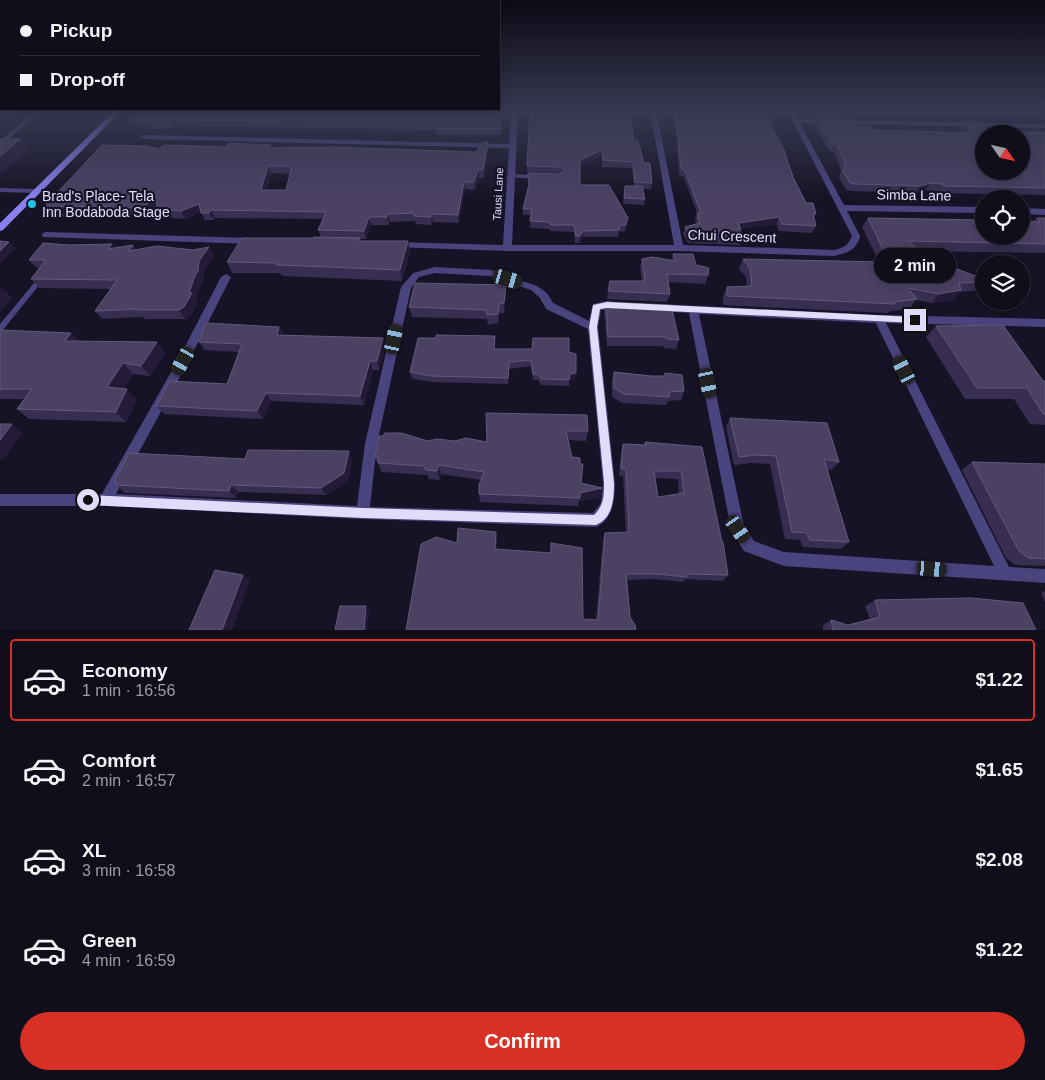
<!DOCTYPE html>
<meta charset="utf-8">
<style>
body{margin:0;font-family:Arial,sans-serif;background:#1e1c29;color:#f1f3f6;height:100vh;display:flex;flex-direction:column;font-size:19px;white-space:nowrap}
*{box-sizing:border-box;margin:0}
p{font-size:16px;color:#9c9ca3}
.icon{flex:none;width:28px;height:28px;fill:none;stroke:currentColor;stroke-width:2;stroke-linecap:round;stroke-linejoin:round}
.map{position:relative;height:630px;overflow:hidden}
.sheet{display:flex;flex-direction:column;background:#110e1c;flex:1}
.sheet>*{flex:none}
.hud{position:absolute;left:0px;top:0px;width:500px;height:110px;box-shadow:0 2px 12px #0003,0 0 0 1px #302e3b;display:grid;align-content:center;height:110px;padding:0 20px;background:#110e1c}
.needle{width:32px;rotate:124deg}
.buttons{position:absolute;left:975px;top:125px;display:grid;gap:10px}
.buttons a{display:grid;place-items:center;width:55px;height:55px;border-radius:50%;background:#110e1c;box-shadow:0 2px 12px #0003,0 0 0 1px #302e3b;font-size:25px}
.end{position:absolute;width:22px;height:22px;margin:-11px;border:6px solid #e2dcfa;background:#111;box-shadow:0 0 0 2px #111}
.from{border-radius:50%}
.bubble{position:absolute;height:35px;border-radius:18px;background:#110e1c;box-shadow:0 2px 12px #0003,0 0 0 1px #302e3b;font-size:16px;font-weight:700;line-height:35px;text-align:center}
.car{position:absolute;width:15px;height:30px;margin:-15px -8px;border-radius:6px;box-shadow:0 0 4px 1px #0007;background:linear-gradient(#222 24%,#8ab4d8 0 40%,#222 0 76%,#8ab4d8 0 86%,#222 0)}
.hud b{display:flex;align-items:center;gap:18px;height:48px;font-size:19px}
.hud b+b{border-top:1px solid #302e3b}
.hud i{width:12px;height:12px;background:#f1f3f6}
ul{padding:9px 0 0;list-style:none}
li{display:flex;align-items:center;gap:15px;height:82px;margin:0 10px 8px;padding:0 10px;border:2px solid transparent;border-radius:5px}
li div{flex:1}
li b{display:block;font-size:19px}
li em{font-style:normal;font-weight:700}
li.current{border-color:#d93025}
li>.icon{width:45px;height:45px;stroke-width:1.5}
.action{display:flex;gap:10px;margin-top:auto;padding:10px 20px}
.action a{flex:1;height:58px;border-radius:30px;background:#d93025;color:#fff;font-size:20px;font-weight:700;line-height:58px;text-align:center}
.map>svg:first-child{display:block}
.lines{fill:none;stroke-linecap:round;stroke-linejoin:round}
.lane{fill:#4a447e;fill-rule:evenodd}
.street{fill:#4a447e;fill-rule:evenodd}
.secondary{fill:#8980ee;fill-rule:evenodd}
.wall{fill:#382e51;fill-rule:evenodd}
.shaded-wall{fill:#231b38}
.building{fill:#4a4163;stroke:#62597b;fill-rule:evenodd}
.route{fill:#e2dcfa}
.poi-dot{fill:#22c2e1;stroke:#171326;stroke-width:2}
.labels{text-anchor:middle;stroke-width:4.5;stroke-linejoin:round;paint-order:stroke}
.far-street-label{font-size:11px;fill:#e2dcfa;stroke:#171326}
.street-label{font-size:14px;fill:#e2dcfa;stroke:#171326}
.poi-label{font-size:14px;fill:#e2dcfa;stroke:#171326;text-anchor:start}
</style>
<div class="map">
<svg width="1045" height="630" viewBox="0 0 1045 630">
<rect width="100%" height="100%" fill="#171326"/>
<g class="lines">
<g class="lane">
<polygon points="37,110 42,110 6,141 2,141 2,139"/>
<polygon points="510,174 537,175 540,177 537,179 508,177 508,175"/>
<polygon points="39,277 41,277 44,279 2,331 0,332 0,324"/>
</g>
<g class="street">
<path d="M512 110H518L512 245H674L650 110H656L683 245 834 250C843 248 849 245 852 236L787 110H794L798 119 1045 124V128L800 123 844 205 984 207V213L847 211 860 236C857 250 847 253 834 256L679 251H507L395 247 392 246 391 244 392 242 503 245 509 148 144 139 140 137 144 135 509 144Z"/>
<polygon points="0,188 35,189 39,191 35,193 0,192"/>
<polygon points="1021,208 1045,209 1045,215 1021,214"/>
<polygon points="46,232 253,238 257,241 253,244 43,237 42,235 43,233"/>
<path d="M435 267 491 270 537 286 547 293 553 303 589 321 593 304 607 301 621 303 623 306 618 310H601L598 327 615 483C615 499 613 520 596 527L363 519 106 506H0V494H102L179 358 221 277 226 274 231 277 187 364 116 494 357 506 365 444 401 287 413 273ZM435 273 490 276 531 290 540 298 546 309 588 329 603 483 601 503 593 513 370 507 377 444 411 288 419 277Z"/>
<path d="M660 304 879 315 1045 319V327L886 323 1009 567 1045 569V583L784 566 744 551 731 529 689 313 657 311 655 308ZM699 314 876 323 994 566 784 552 754 541 744 526Z"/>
</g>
<polygon class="secondary" points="115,110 122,110 3,230 0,231 0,223"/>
</g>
<g class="wall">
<polygon points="500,110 501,135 437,135 436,130 182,126 175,128 152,129 133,123 129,117"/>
<polygon points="532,110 636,110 635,115 630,116 634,141 652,183 651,189 642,189 645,199 644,205 623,204 625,186 634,186 632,168 602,167 602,156 580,166 580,185 628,218 627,225 624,232 619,231 618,237 583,237 579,243 575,243 574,232 550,231 549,229 530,228 531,215 523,215 523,209 529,186 528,173 561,174 560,173 527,172"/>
<polygon points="667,110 763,110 793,177 806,203 816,214 814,218 816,226 812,233 779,231 776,224 740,229 742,238 739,245 688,243 683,234 685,227 696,224 695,220 697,213 684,177 679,175 676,132 671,113 667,113"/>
<polygon points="804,110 842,110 844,112 841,118 810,117 806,115"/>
<polygon points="944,110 995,110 995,111 947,114"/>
<polygon points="817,118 874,130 964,133 960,128 964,121 989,132 1045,132 1045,195 939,193 936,191 926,190 915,193 852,191 846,190 839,177 841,170 834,152 829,151 814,125"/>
<path d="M272 148 476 152 488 149 484 178H479L475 190 465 189 459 223 433 222 432 225 416 224 415 221 390 222 389 225H371L366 239H360L361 241H408L410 252 402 281 283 276 279 273H232L227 262 313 238 321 237 318 230 323 219 215 218 214 220H205L201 212 185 219 163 217 158 208 147 216 68 214 66 217 50 216 43 208 159 149ZM271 173 290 174 286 190H267Z"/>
<polygon points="868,218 1033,221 1037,218 1045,218 1045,253 919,251 935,265 984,279 984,288 982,290 960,292 953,300 932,303 916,300 909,309 890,311 888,313 723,305 723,296 727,287 747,286 746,277 739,269 743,259 879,262 862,227"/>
<polygon points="69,245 115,248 133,245 136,250 193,250 209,247 214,256 204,270 204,281 202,281 196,298 198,302 190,316 185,319 145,319 144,317 102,319 95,311 111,289 39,288 31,279 39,268 37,268 29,260"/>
<polygon points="673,254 696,265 708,275 705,284 668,282 670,294 667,302 607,299 610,281 642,281 640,267 642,259 671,261"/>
<polygon points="506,294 504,313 499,313 498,323 488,325 487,319 412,317 409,307"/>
<polygon points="606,302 679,340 676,349 664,348 663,346 607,346 604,311"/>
<polygon points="936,326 1043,381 1045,381 1045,425 1030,424 1014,399 965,399 926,337"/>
<polygon points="279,327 284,335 383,338 385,347 379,370 373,370 364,405 271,401 263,419 164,414 156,406 227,384 239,352 205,350 199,342"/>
<polygon points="0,330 71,333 79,341 165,353 150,376 133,374 123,389 137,400 126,422 29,419 17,409 24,399 0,399"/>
<polygon points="495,336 495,349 569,352 576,373 575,379 569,380 569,386 541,385 538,380 533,380 531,366 509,369 508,384 433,382 412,379 410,372"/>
<polygon points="614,372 651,376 664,376 665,373 684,391 681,400 668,401 666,405 622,403 612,397 612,380"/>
<polygon points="486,413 588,431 586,441 568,440 572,457 581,483 602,488 600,497 579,501 578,506 480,502 479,494 481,480 441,474 440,480 429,479 427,475 382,472 375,457 428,441 487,442"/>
<polygon points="730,418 839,462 831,470 827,469 849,542 841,549 803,547 800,540 785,539 770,464 751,463 734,465 726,427"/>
<path d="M645 442 702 447 728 575 723 581 685 579 683 582 654 579 627 580 630 617 635 625 406 630 457 543 497 538 496 550 550 553 551 543 583 619 596 620 603 539 605 533 626 532 623 476H619L621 452 623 444 644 445ZM655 478 678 479 679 494 658 497Z"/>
<polygon points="245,459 352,459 348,481 326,495 238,492 236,498 125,493 116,485"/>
<polygon points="972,462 1045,464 1045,566 1015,565 1006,558 962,470"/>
<polygon points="1045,591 1045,602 1041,593"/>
<polygon points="875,600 1036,630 823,630 823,625 831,620 848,625 870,619 865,606"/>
</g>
<g class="shaded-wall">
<polygon points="0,110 34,110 11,117 0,125"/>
<polygon points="630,110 636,110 635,115 629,116"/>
<polygon points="179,120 182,126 175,128 172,122"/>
<polygon points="21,139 29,150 0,175 0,156"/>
<polygon points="488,142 488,149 484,178 483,170"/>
<polygon points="602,150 602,156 579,166 580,160"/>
<polygon points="268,166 271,173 265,198 261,190"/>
<polygon points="478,170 479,178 475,190 474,182"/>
<polygon points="464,182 465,189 459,223 458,215"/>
<polygon points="930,183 926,190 915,193 920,186"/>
<polygon points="155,198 160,206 147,216 142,208"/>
<polygon points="199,204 203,211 185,219 181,211"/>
<polygon points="62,206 68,214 66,217 60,209"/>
<polygon points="211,210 215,218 214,220 209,213"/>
<polygon points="388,214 390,222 389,225 387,217"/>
<polygon points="432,214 433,222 432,225 431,217"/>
<polygon points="369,217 371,225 366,239 364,231"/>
<polygon points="779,217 776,224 737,230 739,223"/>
<polygon points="583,231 583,237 579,243 580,236"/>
<polygon points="408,241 410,252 402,281 400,270"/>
<polygon points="9,242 15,248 0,264 0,251"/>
<polygon points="112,244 119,252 108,249"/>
<polygon points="133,245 139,253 129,251"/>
<polygon points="209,247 214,256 204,270 204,281 202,281 196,298 198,302 190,316 185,319 179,310 189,293 199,261"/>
<polygon points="506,285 506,294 504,313 504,303"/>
<polygon points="1,287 12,298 0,312 0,288"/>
<polygon points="961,290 953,300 932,303 939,294"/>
<polygon points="499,304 499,313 498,323 498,314"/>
<polygon points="279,327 284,336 277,335"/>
<polygon points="71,333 81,344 65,341"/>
<polygon points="383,338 385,347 379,370 377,361"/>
<polygon points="157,342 165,353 150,376 141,366"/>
<polygon points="370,361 373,370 364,405 360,396"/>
<polygon points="123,363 133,374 118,397 107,387"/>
<polygon points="576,373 575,379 569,380 570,374"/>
<polygon points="127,389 137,400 126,422 116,412"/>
<polygon points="266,393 271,401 263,419 257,411"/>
<polygon points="12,424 23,433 3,460 0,458 0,440"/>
<polygon points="349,451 352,459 348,481 326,495 321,488"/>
<polygon points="439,465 441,474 440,480 437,471"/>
<polygon points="231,485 238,492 236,498 229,491"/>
<polygon points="602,488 600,497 579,501 580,493"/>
<polygon points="243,575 250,581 232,630 222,630"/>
<polygon points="366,606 369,610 367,630 364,630"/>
</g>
<g class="building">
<polygon points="136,110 500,110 501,129 436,129 440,124 179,120 172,122 148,122 129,117"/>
<polygon points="532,110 630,110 634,141 638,141 644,163 650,163 652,183 635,182 633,162 603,160 602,150 580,160 580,185 609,185 628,218 625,225 620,225 619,230 583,231 580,236 576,236 574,225 551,225 549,222 530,221 532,209 523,209 529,184 528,173 560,174 565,171 560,167 527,166 529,127"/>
<polygon points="673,110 763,110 784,150 793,177 806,203 813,203 816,214 813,214 816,226 782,224 779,217 739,223 742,238 690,236 685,227 700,223 697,213 701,213 685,170 681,168 677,125"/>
<polygon points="811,110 842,110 844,112 813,111"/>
<path d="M817 118 850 119 856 126 871 127 874 130 974 133 964 121 977 122 989 132H1045V188L944 186 941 184 930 183 920 186 855 184 850 183 842 170H845L844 166 846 165 837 145 832 144ZM984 134H1021V171H984Z"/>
<polygon points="0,139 21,139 0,156"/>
<path d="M484 142H488L483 170H478L474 182H464L458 215 432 214 431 217 414 216V213L388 214 387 217H369L364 231 318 230 326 212 211 210 209 213H201L199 204 181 211 158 209 155 198 142 208 62 206 60 209 43 208 102 145 146 146 159 149 164 145 226 147 228 143 271 145 269 148 331 147 476 152ZM268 166H292L286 190H261Z"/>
<polygon points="625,186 642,186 645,199 624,198"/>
<polygon points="868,218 984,220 984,236 1021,236 1021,221 1040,222 1037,218 1045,218 1045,244 908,241 935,265 957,269 984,279 984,282 959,283 961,290 939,294 908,288 917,299 894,302 895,304 727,296 727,287 752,286 750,268 743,259 884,262 883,260 888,260"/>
<polygon points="314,237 360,238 359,241 408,241 400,270 278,265 274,263 227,262 242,238 313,238"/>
<polygon points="0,241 9,242 0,251"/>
<polygon points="43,243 69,245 112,244 108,249 133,245 129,251 157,246 193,250 209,247 199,261 198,272 196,273 189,293 192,293 184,307 179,310 138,310 139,309 95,311 117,280 31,279 46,260 29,260"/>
<polygon points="673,254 693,254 696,265 709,268 708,275 667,274 670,294 608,291 610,281 645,281 642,259 652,257 676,261"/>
<polygon points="415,283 506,285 504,303 499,304 498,314 487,315 486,310 409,307"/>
<polygon points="606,302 671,305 679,340 667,339 665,337 608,337"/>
<polygon points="206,323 279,327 277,335 383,338 377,361 370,361 360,396 266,393 257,411 156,406 170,381 227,384 242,344 199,342"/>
<polygon points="1003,325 1043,381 1045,381 1045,414 1043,414 1027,388 977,388 936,326"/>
<polygon points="0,330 71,333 65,341 157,342 141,366 123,363 107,387 127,389 116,412 17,409 32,389 0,389"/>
<polygon points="436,335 495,336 494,349 532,349 533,338 569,338 569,352 576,354 576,373 570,374 569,380 541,379 538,374 533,374 531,360 509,362 508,378 431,376 410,372 418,338 436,338"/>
<polygon points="614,372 651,376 665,376 665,373 682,375 684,391 669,392 669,397 624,394 614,388"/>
<polygon points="486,413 587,415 588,431 566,431 572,457 580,458 580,464 583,464 581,483 602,488 580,493 580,498 479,494 479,485 484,472 439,465 437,471 426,470 424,466 378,463 378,457 375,457 379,436 383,436 385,433 401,433 428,441 437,439 455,441 466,438 487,442"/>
<polygon points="730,418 827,423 839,462 824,459 849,542 810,540 807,533 792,532 776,456 756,455 739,457"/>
<polygon points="0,424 12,424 0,440"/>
<path d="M645 442 702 447 722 542H723L728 575 687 574V577L657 574H626L630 617 635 625 636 630H406L421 544 436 537 457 543 458 528 496 532 495 549 551 553V543L582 548 583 619 598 620 605 533 629 532 626 469H621L623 444 646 445ZM654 471H681L684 493 658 497Z"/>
<polygon points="248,450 349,451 344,473 321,488 231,485 229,491 116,485 115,480 129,453 245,459"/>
<polygon points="972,462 1045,464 1045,559 1028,558 1019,551"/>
<polygon points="215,570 243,575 222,630 189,630"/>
<polygon points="971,598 1023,603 1036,630 833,630 831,620 848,625 880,617 875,600"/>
<polygon points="340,606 366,606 364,630 335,630"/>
</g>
<linearGradient id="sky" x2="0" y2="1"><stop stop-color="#0d0a15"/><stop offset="0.56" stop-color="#363952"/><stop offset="1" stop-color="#363952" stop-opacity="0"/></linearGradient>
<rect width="1045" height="198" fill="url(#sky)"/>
<path class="route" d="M607 302 915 317 919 320 915 323 607 308 600 309 597 327 614 483C614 499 613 518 596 525L363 518 88 505 85 503 83 500 85 496 88 495 363 508 594 515C604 505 604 496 604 483L589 327 593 305Z"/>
<circle class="poi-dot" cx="32" cy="204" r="5"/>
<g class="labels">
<g class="far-street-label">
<text transform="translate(498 194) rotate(-87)" y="4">Tausi Lane</text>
</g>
<g class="street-label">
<text transform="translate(914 195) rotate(1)" y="5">Simba Lane</text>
<text transform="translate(732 236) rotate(2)" y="5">Chui Crescent</text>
</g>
<g class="poi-label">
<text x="42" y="201">Brad's Place- Tela<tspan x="42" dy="16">Inn Bodaboda Stage</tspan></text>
</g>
</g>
</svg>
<div class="buttons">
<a><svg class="needle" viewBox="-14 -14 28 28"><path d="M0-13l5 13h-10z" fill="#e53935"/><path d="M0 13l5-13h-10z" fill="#9c9ca3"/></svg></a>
<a><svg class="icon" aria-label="locate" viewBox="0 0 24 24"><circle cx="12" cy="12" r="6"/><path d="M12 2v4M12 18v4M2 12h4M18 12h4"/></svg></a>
<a><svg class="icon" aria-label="layers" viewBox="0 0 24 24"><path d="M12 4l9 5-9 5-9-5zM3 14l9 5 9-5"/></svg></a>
</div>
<i class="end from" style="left:88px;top:500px"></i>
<i class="end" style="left:915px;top:320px"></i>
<div class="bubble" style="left:874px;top:248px;width:82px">2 min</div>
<i class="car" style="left:508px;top:279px;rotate:106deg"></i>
<i class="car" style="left:394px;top:339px;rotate:12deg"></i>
<i class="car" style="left:183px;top:361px;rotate:209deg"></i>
<i class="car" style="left:904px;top:370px;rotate:333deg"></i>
<i class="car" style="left:708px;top:383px;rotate:168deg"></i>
<i class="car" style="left:738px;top:529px;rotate:145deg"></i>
<i class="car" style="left:932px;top:569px;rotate:94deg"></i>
<div class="hud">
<b><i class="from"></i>Pickup</b>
<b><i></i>Drop-off</b>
</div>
</div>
<section class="sheet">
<ul>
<li class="current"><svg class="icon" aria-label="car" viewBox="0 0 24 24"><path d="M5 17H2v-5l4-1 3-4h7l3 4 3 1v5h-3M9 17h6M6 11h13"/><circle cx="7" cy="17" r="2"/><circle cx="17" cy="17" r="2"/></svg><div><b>Economy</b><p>1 min · 16:56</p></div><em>$1.22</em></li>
<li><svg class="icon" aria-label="car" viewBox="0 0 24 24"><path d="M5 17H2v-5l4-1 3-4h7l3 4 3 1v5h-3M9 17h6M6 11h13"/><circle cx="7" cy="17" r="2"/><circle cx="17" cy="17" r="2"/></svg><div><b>Comfort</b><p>2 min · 16:57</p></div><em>$1.65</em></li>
<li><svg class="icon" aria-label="car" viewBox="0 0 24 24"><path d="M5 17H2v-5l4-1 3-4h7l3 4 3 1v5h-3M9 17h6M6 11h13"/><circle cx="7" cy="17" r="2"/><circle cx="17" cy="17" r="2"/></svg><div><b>XL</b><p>3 min · 16:58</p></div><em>$2.08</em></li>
<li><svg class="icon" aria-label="car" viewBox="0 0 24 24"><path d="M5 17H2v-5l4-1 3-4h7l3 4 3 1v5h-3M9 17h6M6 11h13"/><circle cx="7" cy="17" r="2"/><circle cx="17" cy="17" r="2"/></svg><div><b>Green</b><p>4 min · 16:59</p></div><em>$1.22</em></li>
</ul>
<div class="action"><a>Confirm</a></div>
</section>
